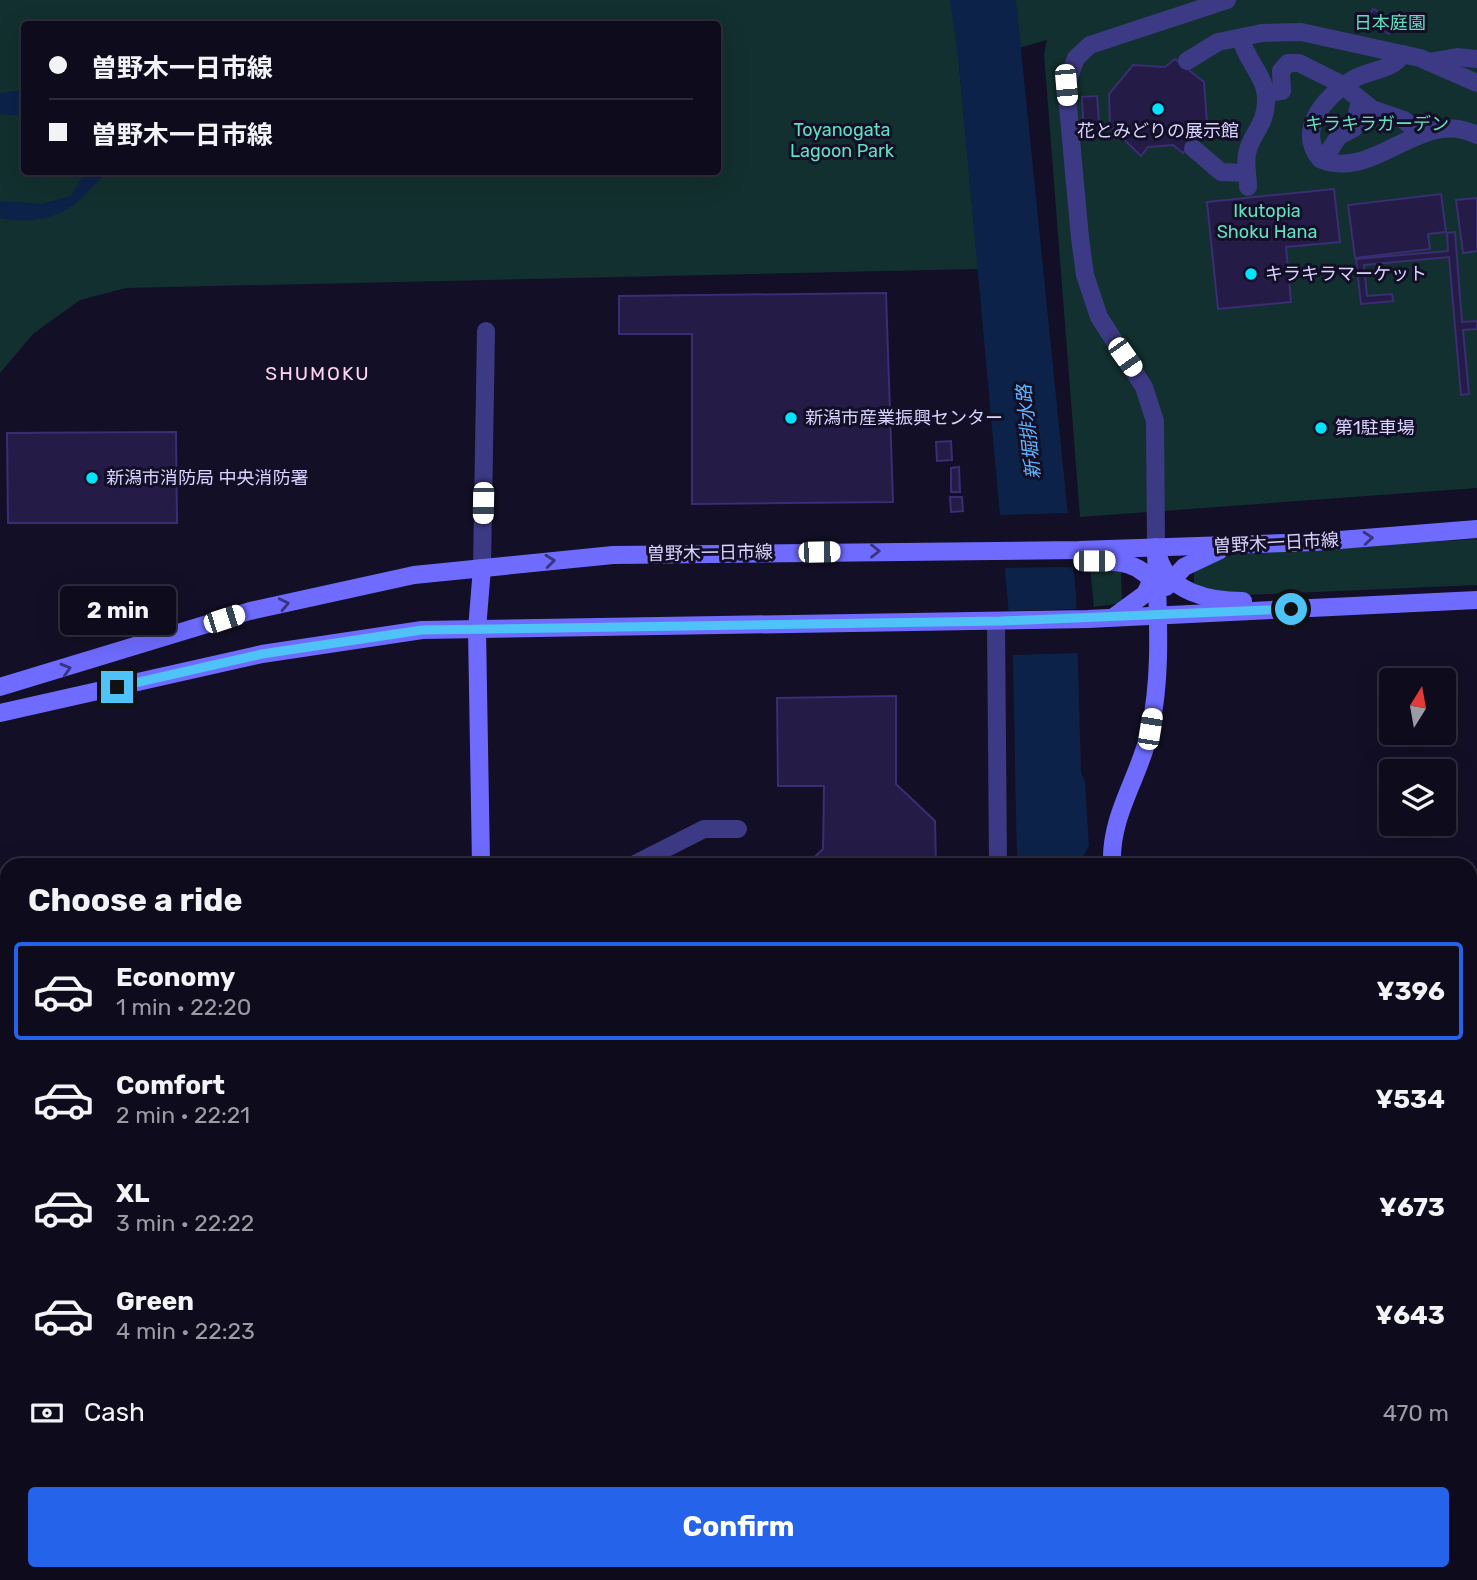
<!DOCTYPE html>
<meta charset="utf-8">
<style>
body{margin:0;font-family:Rubik,"Noto Sans JP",sans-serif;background:#1c1929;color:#f1f3f6;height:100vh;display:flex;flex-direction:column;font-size:26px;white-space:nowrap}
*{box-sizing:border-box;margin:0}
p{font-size:23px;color:#9b9ba3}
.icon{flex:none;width:38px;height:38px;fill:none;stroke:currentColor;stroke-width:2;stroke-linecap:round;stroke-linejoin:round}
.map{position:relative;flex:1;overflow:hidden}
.sheet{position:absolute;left:0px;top:858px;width:1477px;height:723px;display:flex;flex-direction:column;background:#0e0b1c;border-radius:21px 21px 0 0;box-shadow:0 7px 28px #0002,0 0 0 2px #2e2b3b}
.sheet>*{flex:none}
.guide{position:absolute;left:21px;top:21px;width:700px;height:154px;border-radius:7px;box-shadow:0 7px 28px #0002,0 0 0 2px #2e2b3b;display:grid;align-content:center;height:154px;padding:0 28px;background:#0e0b1c}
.needle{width:46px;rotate:11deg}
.buttons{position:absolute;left:1379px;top:668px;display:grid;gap:14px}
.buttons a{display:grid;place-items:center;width:77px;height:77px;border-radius:7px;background:#0e0b1c;box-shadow:0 7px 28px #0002,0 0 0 2px #2e2b3b;font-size:35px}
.end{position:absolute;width:32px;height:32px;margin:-16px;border:9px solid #4fc3f7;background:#111;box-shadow:0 0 0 4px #111}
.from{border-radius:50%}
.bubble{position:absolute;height:49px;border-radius:7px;background:#0e0b1c;box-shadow:0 7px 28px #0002,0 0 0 2px #2e2b3b;font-size:23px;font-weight:700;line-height:49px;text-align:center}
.car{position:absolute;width:21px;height:42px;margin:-21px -10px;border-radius:9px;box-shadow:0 0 5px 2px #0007;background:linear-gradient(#fff 24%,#345 0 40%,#fff 0 76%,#345 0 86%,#fff 0)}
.guide b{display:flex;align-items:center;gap:24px;height:66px;font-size:26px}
.guide b+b{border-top:2px solid #2e2b3b}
.guide i{width:18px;height:18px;background:#f1f3f6}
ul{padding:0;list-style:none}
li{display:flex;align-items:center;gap:21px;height:98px;margin:0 14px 10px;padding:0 14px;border:4px solid transparent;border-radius:7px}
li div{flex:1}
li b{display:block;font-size:26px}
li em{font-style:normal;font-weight:700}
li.active{border-color:#2563eb}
li>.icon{width:63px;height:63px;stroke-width:1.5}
h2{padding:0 28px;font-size:32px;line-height:84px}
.pay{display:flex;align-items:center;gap:18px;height:77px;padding:0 28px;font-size:26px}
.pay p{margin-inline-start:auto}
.button{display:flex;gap:14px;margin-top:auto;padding:14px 28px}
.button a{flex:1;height:80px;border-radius:7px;background:#2563eb;color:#fff;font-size:28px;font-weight:700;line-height:80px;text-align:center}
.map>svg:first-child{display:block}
.green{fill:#12302f;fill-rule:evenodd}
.water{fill:#0c2248}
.pier{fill:#130f26}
.building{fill:#241b47;stroke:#3b2d73;stroke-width:2}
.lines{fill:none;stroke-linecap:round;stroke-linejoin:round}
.street{stroke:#3d3a85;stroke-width:18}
.secondary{stroke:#6f6bff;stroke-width:18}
.oneway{stroke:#38347d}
.route{stroke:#4fc3f7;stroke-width:9}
.poi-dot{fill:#00e5ff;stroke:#130f26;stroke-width:2.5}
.labels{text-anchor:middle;stroke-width:6;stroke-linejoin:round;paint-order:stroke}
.park-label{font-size:18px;fill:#5fe0c0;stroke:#130f26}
.poi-label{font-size:18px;fill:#d9d4ff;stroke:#130f26;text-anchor:start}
.street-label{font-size:18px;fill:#d9d4ff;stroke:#130f26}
.neighbourhood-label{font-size:19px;letter-spacing:2px;fill:#ffd6f0;stroke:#130f26}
.water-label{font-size:19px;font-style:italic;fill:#62b6ff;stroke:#130f26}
</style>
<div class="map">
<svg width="1477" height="1580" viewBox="0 0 1477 1580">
<rect width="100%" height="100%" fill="#130f26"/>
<g class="green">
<path d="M0 0H1477V488L1080 517 1044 54 1047 40 959 65 978 269 126 288 80 300 33 334 0 373ZM24 24H718V172H24Z"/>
<polygon points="1477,539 1477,585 1244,595 1194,586 1194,568 1235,554"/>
<polygon points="1090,567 1121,570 1122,603 1094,607"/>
</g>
<g class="water">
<polygon points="950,0 1016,0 1076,594 1081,772 1085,781 1089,846 1079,864 1017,864 1013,659 959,65"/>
<polygon points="24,90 24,116 0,114 0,93"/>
<path d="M85 172H105C101 180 96 182 91 188 68 217 36 225 0 218V201L41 204 71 196Z"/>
</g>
<g class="pier">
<polygon points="1072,513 1077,567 1002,568 997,515"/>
<polygon points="1080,609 1081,653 1010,655 1006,611"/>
</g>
<g class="building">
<polygon points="1373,9 1396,21 1389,34 1366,21"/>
<polygon points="1175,59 1204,82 1207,124 1183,153 1173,145 1148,147 1141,156 1110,126 1109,94 1133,65 1165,67"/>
<polygon points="1097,96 1100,134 1084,135 1082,97"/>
<polygon points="1334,189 1340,242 1286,247 1291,302 1218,309 1207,202"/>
<polygon points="1441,194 1446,232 1428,234 1430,249 1355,258 1348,205"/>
<polygon points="1477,198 1477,251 1463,253 1456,200"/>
<polygon points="1455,232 1462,322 1477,321 1477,329 1463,330 1469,394 1461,395 1449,257 1364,265 1367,296 1392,294 1393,301 1361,304 1356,259 1448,251 1447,233"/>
<polygon points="886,293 893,502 692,504 692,334 619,334 619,296"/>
<polygon points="176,432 177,523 8,523 7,433"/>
<polygon points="951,441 952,460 937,461 936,442"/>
<polygon points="959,467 960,492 951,492 951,468"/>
<polygon points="950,497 962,497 963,511 951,512"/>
<polygon points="896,696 896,784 935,821 936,864 807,864 823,849 824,786 778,786 777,698"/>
<polygon points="529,1573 637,1573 637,1574 634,1578 532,1580"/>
</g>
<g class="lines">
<g class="street">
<path d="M1241 38C1245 59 1266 77 1266 98 1267 126 1250 134 1247 154 1245 165 1248 177 1248 187"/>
<path d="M1403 54C1391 72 1369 69 1352 80 1325 97 1296 129 1320 159 1374 183 1421 106 1477 135"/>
<polyline points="1187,61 1218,42 1262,33 1301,32 1420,58 1477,83"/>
<polyline points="1429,62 1457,57 1477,59"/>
<polyline points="1266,93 1282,91 1281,71 1288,63 1299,63 1341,84 1372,109 1404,120 1419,134"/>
<polyline points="1193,148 1221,172 1247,173"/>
<polyline points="1323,160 1339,136 1354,128 1360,100"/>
<polyline points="1156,547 1155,421 1144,387 1099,317 1085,275 1080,238 1066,85 1076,58 1090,45 1227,0"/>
<polyline points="482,568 486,331"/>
<polyline points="996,621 998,864"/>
<polyline points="635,864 704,829 738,829"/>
<polyline points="1003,1573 1003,1580"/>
<polyline points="1121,1573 1121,1580"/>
</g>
<g class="secondary">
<path d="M1158 555C1167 593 1211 601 1243 601"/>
<path d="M1089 561C1117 561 1144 561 1157 590"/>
<polyline points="1166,587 1184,567 1220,550"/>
<polyline points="1115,616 1145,594 1155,574"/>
<polyline points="0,687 250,611 414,575 613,555 1079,550 1315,542 1477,529"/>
<polyline points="0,713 262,654 422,630 1088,619 1477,600"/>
<polyline points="481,864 477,629 482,568"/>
<path d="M1112 864C1110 814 1140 777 1150 730 1163 670 1157 608 1156 547"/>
<polyline points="497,1573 497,1580"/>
</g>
</g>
<defs><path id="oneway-chevron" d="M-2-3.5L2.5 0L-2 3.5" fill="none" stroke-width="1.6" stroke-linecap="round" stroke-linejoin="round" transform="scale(1.75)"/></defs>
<g class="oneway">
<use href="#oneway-chevron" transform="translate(1368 538) rotate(-5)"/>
<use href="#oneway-chevron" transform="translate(875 551)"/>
<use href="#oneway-chevron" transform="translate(550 561) rotate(-6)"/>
<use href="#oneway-chevron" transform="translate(284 604) rotate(-13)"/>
<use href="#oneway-chevron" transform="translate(66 669) rotate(-17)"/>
</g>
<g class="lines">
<polyline class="route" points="117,687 262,654 422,630 1001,621 1291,609"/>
</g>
<g class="poi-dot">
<circle cx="1158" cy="109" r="7"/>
<circle cx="1251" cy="274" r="7"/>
<circle cx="791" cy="418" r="7"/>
<circle cx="1321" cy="428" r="7"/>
<circle cx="92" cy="478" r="7"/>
</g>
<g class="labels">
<g class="park-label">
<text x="1390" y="29">日本庭園</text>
<text x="1377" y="130">キラキラガーデン</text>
<text x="842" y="136">Toyanogata<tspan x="842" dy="21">Lagoon Park</tspan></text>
<text x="1267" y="217">Ikutopia<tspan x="1267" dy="21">Shoku Hana</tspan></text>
</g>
<g class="poi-label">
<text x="1158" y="137" text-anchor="middle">花とみどりの展示館</text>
<text x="1265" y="280">キラキラマーケット</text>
<text x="805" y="424">新潟市産業振興センター</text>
<text x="1335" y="434">第1駐車場</text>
<text x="106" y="484">新潟市消防局 中央消防署</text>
</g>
<g class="street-label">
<text transform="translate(1276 543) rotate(-3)" y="6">曽野木一日市線</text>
<text transform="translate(710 553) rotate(-1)" y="6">曽野木一日市線</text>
</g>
<g class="neighbourhood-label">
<text x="318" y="380">SHUMOKU</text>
</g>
<g class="water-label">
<text transform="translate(1028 432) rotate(-96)" y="7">新堀排水路</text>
</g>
</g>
</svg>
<div class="buttons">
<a><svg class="needle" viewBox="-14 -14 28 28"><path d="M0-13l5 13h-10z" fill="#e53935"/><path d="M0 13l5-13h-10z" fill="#9b9ba3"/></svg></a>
<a><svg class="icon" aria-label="layers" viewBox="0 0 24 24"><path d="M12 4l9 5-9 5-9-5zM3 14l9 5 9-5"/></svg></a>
</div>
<i class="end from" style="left:1291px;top:609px"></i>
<i class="end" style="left:117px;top:687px"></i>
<div class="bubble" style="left:60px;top:586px;width:116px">2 min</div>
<i class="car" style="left:1066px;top:85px;rotate:175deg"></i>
<i class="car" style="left:1125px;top:357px;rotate:145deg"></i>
<i class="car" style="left:483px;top:503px;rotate:181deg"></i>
<i class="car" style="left:819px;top:552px;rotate:89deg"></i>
<i class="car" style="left:1094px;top:561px;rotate:90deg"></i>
<i class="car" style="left:224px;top:619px;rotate:72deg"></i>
<i class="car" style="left:1150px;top:729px;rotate:9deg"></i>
<div class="guide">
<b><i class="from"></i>曽野木一日市線</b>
<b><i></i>曽野木一日市線</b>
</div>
<section class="sheet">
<h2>Choose a ride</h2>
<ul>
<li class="active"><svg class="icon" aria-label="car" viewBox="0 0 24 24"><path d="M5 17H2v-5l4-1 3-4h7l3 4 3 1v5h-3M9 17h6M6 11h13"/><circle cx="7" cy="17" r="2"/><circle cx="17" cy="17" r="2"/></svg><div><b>Economy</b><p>1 min · 22:20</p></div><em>¥396</em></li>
<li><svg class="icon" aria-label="car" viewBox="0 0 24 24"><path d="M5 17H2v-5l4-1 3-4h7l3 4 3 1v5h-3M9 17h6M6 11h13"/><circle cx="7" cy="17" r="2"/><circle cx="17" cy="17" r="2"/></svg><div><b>Comfort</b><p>2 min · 22:21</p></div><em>¥534</em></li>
<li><svg class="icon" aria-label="car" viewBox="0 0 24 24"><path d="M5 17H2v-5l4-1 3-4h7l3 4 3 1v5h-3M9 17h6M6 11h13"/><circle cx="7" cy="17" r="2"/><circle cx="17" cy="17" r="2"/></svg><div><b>XL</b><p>3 min · 22:22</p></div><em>¥673</em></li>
<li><svg class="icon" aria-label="car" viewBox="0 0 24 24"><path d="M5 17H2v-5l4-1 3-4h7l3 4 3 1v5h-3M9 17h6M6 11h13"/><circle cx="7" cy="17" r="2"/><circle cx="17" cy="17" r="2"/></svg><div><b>Green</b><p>4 min · 22:23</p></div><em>¥643</em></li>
</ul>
<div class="pay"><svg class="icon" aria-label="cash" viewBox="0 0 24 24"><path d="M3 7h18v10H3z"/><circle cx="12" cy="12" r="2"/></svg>Cash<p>470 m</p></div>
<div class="button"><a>Confirm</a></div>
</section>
</div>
